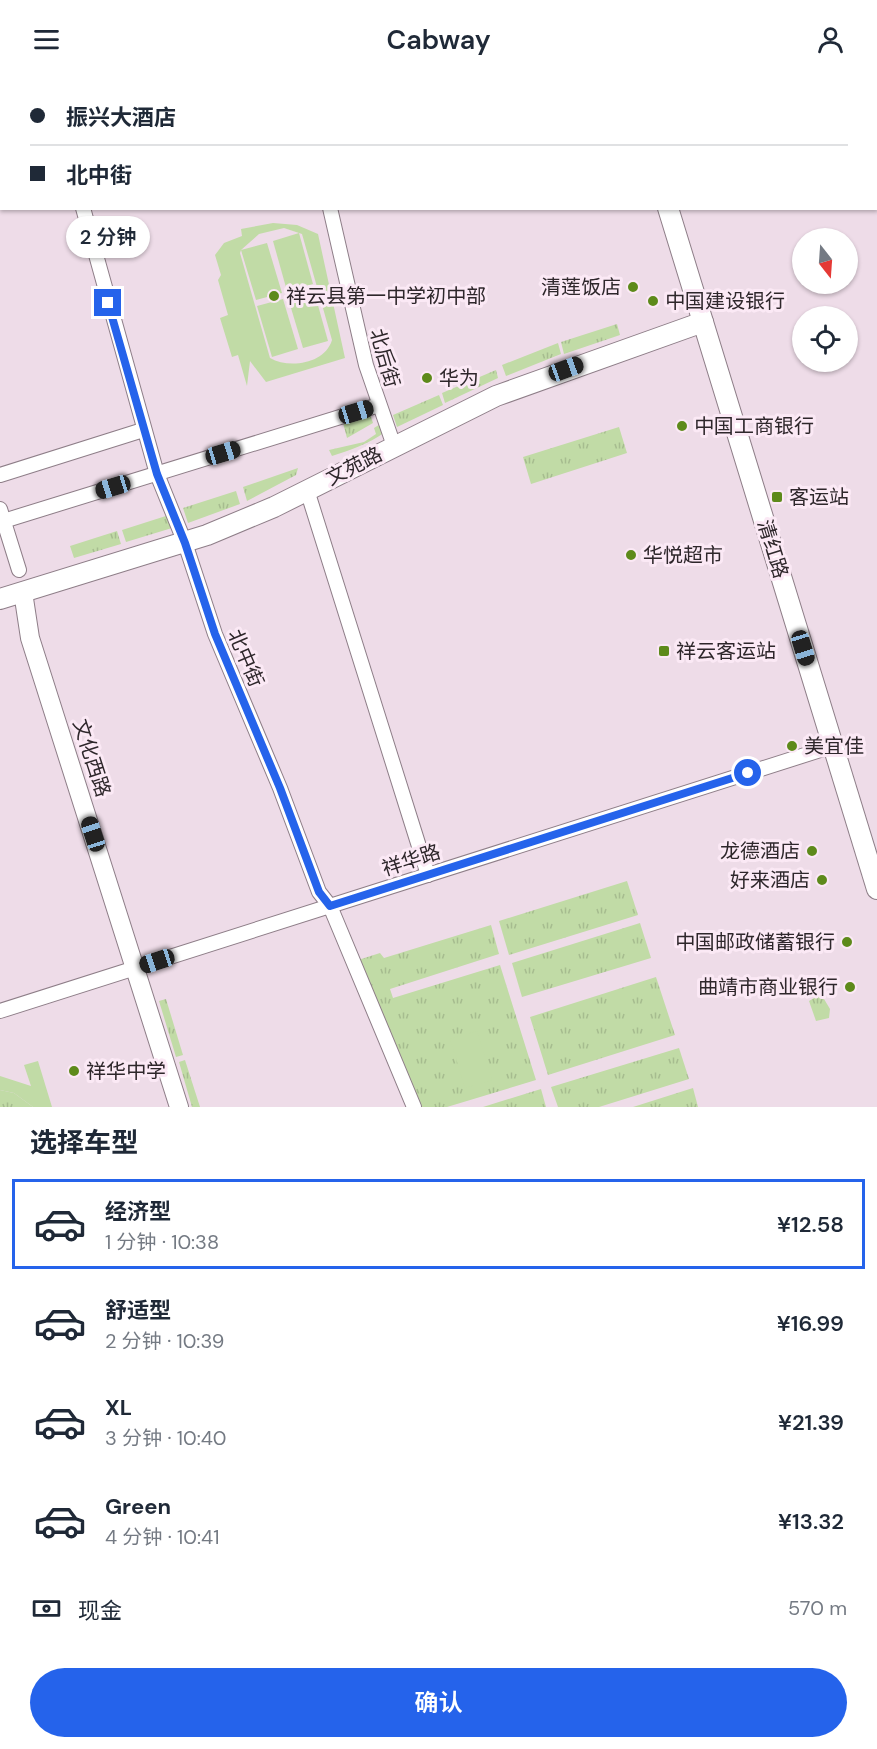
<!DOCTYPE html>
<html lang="zh">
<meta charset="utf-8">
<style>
body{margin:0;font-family:"DM Sans","Noto Sans SC",sans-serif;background:#f2f2f3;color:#1f2937;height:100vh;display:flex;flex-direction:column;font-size:22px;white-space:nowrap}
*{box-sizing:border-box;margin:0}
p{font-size:20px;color:#747a83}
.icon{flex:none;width:33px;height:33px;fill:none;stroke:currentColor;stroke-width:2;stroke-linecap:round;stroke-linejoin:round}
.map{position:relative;height:1029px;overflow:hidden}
.details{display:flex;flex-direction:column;background:#fff;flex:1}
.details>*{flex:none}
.guide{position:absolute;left:0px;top:0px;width:878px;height:132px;box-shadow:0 2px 4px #0004;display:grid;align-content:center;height:132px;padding:0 30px;background:#fff}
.needle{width:39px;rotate:163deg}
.buttons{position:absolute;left:792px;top:150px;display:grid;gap:12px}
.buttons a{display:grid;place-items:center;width:66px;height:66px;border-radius:50%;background:#fff;box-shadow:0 2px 4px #0004;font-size:30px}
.end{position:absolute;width:27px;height:27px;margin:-14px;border:8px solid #2563eb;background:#fff;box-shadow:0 0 0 3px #fff}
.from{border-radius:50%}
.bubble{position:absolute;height:42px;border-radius:21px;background:#fff;box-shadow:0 2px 4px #0004;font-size:20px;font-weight:600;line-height:42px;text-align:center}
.car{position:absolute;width:18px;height:36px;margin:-18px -9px;border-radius:8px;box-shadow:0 0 4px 2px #0007;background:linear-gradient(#222 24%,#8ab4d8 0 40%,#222 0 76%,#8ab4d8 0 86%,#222 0)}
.guide b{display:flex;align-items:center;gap:21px;height:57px;font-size:22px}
.guide b+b{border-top:2px solid #e0e1e3}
.guide i{width:15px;height:15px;background:#1f2937}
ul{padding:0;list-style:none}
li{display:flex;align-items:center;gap:18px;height:90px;margin:0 12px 9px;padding:0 18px;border:3px solid transparent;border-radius:0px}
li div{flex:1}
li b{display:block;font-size:22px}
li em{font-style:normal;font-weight:600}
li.active{border-color:#2563eb}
li>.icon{width:54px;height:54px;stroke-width:1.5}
h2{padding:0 30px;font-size:27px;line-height:72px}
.pay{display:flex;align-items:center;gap:15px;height:66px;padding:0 30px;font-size:22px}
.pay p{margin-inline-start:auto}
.action{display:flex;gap:12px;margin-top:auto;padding:12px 30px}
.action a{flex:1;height:69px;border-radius:36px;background:#2563eb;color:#fff;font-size:24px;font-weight:600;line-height:69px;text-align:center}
header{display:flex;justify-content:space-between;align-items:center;height:78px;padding:0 30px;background:#fff;font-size:27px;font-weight:600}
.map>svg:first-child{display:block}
.grass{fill:url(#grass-tufts)}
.garden{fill:#c1dba6;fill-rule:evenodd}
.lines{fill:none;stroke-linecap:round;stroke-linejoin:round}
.minor-casing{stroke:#8e7e88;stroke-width:16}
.tertiary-casing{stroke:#8e7e88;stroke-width:20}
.secondary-casing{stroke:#8e7e88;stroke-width:22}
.minor{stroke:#fff;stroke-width:14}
.tertiary{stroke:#fff;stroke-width:18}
.secondary{stroke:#fff;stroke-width:20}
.route{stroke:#2563eb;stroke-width:8}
.poi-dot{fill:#5d8a1a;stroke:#fbe9f5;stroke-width:2}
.labels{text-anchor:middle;stroke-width:6;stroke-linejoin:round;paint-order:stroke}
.poi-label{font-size:20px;fill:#2e272b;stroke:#fbe9f5;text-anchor:start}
.street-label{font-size:20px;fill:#2e272b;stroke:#fbe9f5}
</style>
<header><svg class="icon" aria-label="menu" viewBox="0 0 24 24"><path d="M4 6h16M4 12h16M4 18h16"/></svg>Cabway<svg class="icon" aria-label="person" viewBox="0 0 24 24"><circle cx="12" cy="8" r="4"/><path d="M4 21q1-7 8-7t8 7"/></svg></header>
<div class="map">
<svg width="877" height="1029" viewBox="0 0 877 1029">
<defs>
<pattern id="grass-tufts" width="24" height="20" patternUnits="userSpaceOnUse" patternTransform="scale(1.5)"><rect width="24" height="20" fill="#c1dba6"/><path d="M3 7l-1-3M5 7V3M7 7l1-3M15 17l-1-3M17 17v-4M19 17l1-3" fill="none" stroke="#a6bc8f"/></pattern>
</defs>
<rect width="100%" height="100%" fill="#eedce8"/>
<g class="grass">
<polygon points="617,246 620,257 564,276 561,264"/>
<polygon points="558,265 561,276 506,298 502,287"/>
<polygon points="496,292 498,300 445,325 442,315"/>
<polygon points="439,317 443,327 397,349 393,337"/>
<polygon points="370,336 373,345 347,360 343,345"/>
<path d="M382 345 385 354C369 366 350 372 332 378L329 372 364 364 376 356 374 350Z"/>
<polygon points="619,349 627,375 531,406 523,379"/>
<polygon points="298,390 296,397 247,423 243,409"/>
<polygon points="236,413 240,426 188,445 183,430"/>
<polygon points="169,437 172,450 126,464 122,452"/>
<polygon points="117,453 121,466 74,480 70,468"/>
<polygon points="627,803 638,837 509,877 499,843"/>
<polygon points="640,845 651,880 522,919 512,885"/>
<polygon points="491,847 499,876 390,911 393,920 500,887 536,1002 447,1029 421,1029 355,883 380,875 384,880"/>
<polygon points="656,899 675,957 548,997 530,939"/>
<polygon points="821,916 830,931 829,940 816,943 809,923"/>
<polygon points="166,921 183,977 176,979 159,923"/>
<polygon points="679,970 689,1001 599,1029 558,1029 551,1009"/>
<polygon points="185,982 200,1029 192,1029 179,984"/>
<polygon points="693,1010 698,1029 633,1029"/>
<polygon points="541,1011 546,1029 483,1029"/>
<polygon points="0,1012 14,1015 33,1029 0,1029"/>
</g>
<g class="garden">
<path d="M273 145 297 147 318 156 345 280 266 304 250 283 247 308 238 277 232 279 220 240 228 237 218 202 221 197 215 177 224 165 242 158 241 151ZM284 150 302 156 332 262C325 286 289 291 270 280L240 175 241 172 256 222 282 215 267 165 241 172 259 156Z"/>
<polygon points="299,155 313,206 287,213 273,163"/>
<polygon points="314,213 328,263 303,270 288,220"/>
<polygon points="283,221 298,271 272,279 257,228"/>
<polygon points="477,953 492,1002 465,1010 450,961"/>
<polygon points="38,983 52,1029 33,1029 14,1015 0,1012 0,998 31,1008 24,987"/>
</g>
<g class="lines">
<g class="minor-casing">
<g id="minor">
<polyline points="50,0 50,2"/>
<polyline points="291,0 291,2"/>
<polyline points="26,2 31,0"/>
<polyline points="0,9 2,9"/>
<polyline points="83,130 157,396 185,465 215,556 280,710 319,814 330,828 414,1029"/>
<polyline points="330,130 366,287 394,368"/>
<polyline points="0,397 143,352"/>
<polyline points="307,412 428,797"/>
<polyline points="0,431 19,492"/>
<polyline points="0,444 379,327"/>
<polyline points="0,933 833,668"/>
</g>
</g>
<g class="tertiary-casing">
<polyline id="tertiary" points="23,514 30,560 179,1029"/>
</g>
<g class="secondary-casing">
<g id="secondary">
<polyline points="628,0 629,2"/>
<polyline points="668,130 877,811"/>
<polyline points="0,521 207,457 274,429 496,318 703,244"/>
</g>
</g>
<use href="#minor" class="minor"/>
<use href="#tertiary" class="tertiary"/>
<use href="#secondary" class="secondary"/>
</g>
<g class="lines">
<polyline class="route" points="108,225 157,396 185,465 215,556 280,710 319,814 330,828 748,695"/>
</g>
<g class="poi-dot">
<circle cx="633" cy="209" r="6"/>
<circle cx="274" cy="218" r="6"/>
<circle cx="653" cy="223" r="6"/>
<circle cx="427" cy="300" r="6"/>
<circle cx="682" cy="348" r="6"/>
<rect x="771" y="413" width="12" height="12" rx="3"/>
<circle cx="631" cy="477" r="6"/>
<rect x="658" y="567" width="12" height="12" rx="3"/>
<circle cx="792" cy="668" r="6"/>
<circle cx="812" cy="773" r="6"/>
<circle cx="822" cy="802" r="6"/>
<circle cx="847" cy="864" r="6"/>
<circle cx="850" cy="909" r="6"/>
<circle cx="74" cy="993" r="6"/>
</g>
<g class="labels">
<g class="poi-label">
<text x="621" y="216" text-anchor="end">清莲饭店</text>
<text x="286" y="225">祥云县第一中学初中部</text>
<text x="665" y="230">中国建设银行</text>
<text x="439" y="307">华为</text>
<text x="694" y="355">中国工商银行</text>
<text x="789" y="426">客运站</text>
<text x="643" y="484">华悦超市</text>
<text x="676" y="580">祥云客运站</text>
<text x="804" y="675">美宜佳</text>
<text x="800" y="780" text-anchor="end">龙德酒店</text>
<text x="810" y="809" text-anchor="end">好来酒店</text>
<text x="835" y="871" text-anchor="end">中国邮政储蓄银行</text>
<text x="838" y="916" text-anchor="end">曲靖市商业银行</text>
<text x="86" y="1000">祥华中学</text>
</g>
<g class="street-label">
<text transform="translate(385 280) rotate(74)" y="7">北后街</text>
<text transform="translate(354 388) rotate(-27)" y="7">文苑路</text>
<text transform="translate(773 471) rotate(73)" y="7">清红路</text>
<text transform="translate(246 580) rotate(67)" y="7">北中街</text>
<text transform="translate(92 680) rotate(72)" y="7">文化西路</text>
<text transform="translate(411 782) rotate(-18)" y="7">祥华路</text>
</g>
</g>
</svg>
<div class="buttons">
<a><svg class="needle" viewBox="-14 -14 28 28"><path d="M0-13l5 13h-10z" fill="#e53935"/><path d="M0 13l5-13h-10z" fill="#747a83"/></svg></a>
<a><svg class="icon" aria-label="locate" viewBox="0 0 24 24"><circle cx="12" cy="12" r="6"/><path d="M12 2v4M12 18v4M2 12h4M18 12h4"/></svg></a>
</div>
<i class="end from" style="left:748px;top:695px"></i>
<i class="end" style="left:108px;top:225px"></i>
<div class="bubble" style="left:66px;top:138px;width:84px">2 分钟</div>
<i class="car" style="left:566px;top:291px;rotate:70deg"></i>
<i class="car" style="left:356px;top:334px;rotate:73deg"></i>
<i class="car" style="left:223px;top:375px;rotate:73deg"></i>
<i class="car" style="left:113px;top:409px;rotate:253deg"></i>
<i class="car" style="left:803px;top:570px;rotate:163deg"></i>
<i class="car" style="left:93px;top:756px;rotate:342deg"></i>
<i class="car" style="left:157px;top:883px;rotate:252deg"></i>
<div class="guide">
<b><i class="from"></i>振兴大酒店</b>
<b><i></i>北中街</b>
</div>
</div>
<section class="details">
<h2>选择车型</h2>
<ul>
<li class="active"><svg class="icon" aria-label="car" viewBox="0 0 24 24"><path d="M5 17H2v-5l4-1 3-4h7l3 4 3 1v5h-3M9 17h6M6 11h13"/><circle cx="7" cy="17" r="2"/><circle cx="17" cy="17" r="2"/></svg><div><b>经济型</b><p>1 分钟 · 10:38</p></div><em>¥12.58</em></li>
<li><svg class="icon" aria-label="car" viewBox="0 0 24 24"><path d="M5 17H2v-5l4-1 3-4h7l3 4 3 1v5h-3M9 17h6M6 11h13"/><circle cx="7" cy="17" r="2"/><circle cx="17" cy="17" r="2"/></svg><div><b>舒适型</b><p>2 分钟 · 10:39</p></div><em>¥16.99</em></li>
<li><svg class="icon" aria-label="car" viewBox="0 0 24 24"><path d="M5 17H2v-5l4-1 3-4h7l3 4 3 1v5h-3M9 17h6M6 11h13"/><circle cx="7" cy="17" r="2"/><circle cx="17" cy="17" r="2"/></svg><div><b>XL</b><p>3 分钟 · 10:40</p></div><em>¥21.39</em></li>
<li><svg class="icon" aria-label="car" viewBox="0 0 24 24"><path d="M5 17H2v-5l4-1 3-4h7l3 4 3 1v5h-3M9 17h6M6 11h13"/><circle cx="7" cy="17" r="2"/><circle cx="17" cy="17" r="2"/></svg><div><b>Green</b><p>4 分钟 · 10:41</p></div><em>¥13.32</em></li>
</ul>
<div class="pay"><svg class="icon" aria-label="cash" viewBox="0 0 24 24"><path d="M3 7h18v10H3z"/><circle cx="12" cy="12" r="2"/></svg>现金<p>570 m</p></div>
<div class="action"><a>确认</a></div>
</section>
